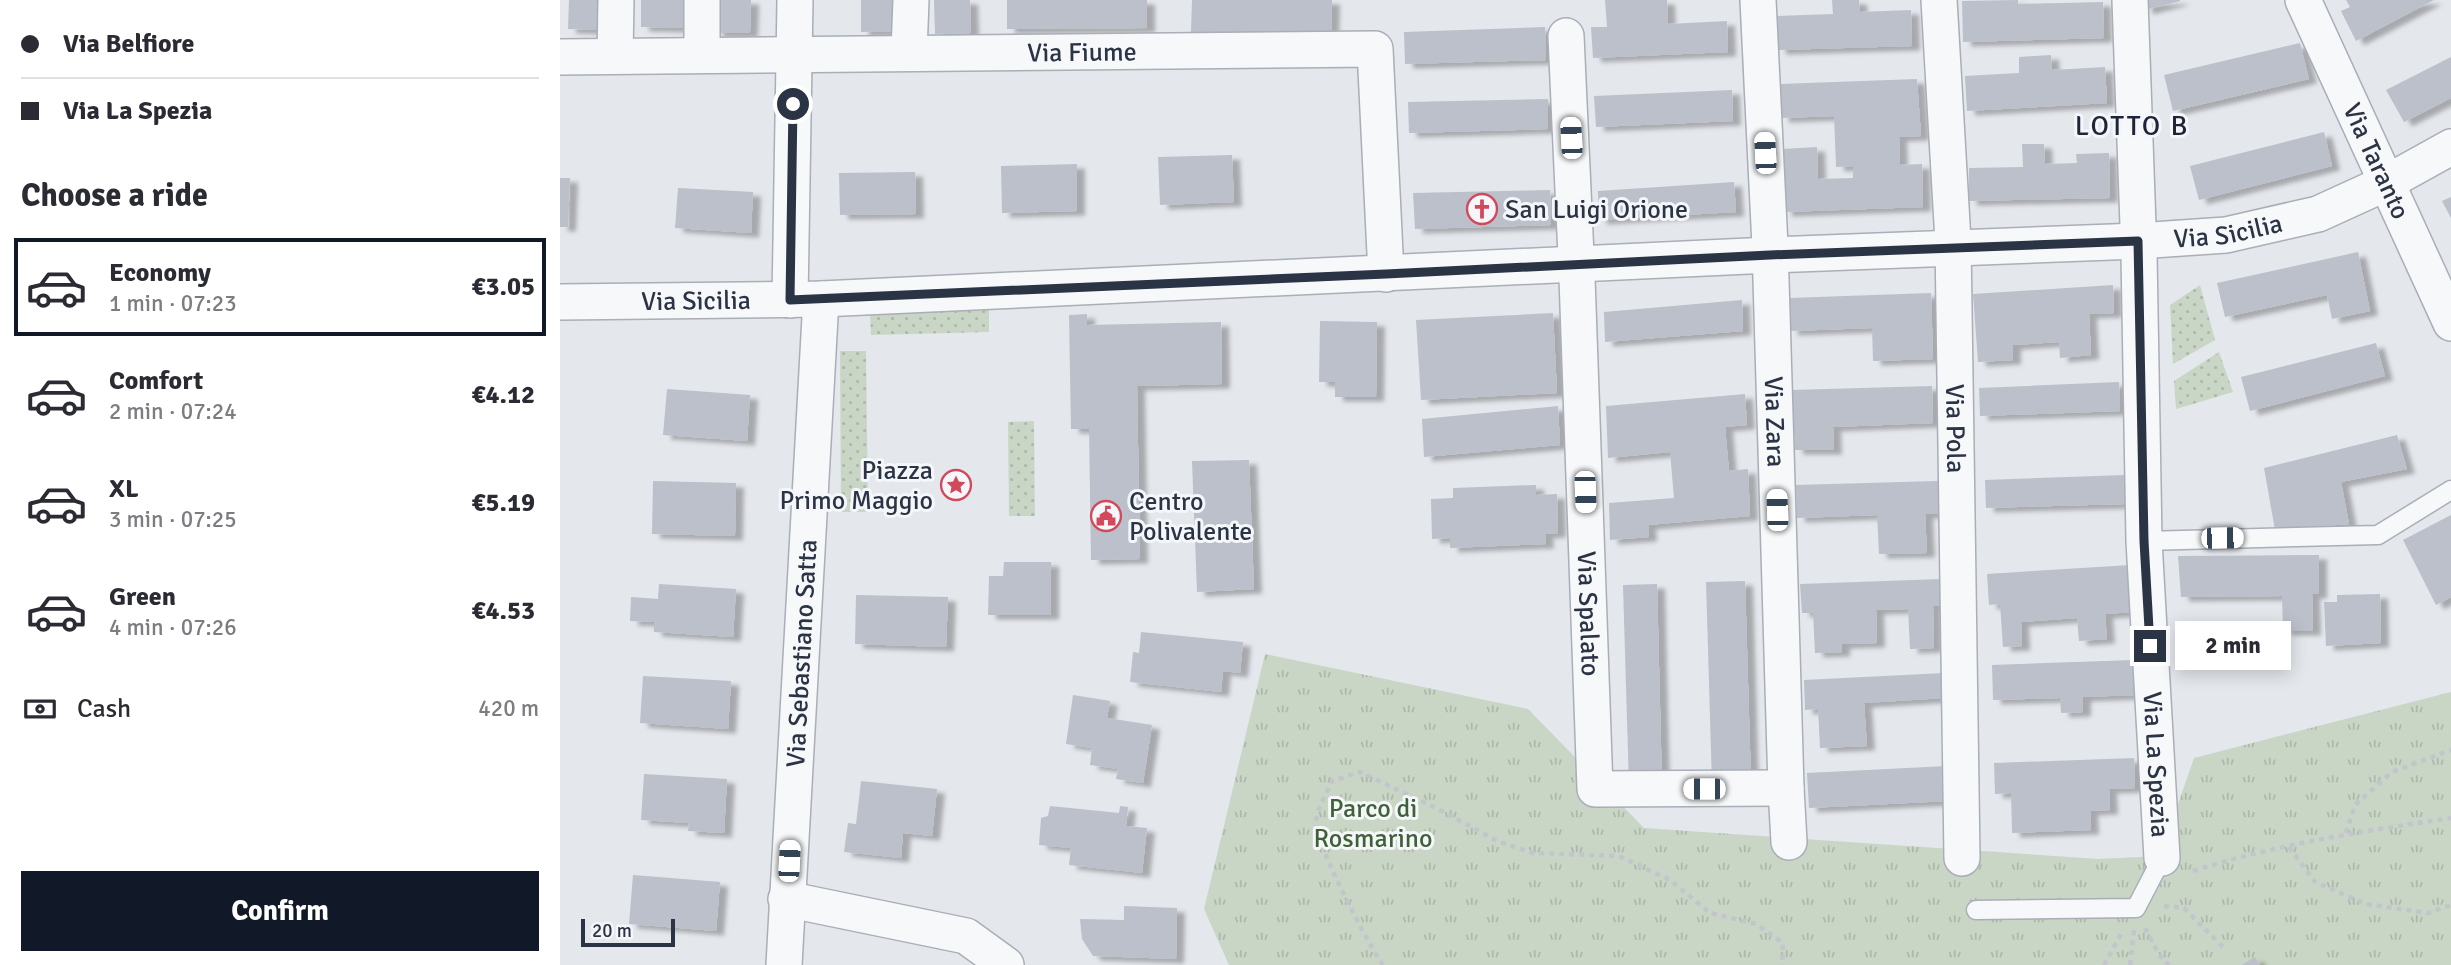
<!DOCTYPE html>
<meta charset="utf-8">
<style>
body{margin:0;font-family:Signika,sans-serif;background:#f7f7f7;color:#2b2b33;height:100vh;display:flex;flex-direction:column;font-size:26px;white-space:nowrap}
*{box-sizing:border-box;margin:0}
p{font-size:23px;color:#7c7c81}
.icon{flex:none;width:38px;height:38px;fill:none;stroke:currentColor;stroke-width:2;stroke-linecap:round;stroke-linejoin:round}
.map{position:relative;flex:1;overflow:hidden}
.side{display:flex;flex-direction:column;background:#fff;width:560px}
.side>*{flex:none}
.hud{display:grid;align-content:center;height:154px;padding:0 21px;background:#fff}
.scale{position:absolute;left:21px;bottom:18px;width:94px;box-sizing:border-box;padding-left:7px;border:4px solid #2b3445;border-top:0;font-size:19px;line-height:24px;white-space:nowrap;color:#2b3445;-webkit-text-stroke:5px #f4f6f9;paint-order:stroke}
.end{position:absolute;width:32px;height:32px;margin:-16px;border:9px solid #2b3445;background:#fff;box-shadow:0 0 0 4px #fff}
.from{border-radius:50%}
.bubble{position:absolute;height:49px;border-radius:0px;background:#fff;box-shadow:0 4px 18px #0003;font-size:23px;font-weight:700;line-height:49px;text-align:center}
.car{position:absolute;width:21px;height:42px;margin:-21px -10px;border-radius:9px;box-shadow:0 0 5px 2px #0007;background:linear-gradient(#fff 24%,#345 0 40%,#fff 0 76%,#345 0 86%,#fff 0)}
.hud b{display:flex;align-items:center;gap:24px;height:66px;font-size:26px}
.hud b+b{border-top:2px solid #e1e1e2}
.hud i{width:18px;height:18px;background:#2b2b33}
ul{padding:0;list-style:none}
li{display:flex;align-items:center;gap:21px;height:98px;margin:0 14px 10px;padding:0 7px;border:4px solid transparent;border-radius:0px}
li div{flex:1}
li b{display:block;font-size:26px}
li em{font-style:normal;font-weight:700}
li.on{border-color:#111827}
li>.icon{width:63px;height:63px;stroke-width:1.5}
h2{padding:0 21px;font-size:32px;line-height:84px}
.pay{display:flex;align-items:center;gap:18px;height:77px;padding:0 21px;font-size:26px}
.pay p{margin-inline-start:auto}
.cta{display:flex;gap:14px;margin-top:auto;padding:14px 21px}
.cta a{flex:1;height:80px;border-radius:0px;background:#111827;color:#fff;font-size:28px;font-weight:700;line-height:80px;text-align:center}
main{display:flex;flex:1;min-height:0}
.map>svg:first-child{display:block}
.grass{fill:url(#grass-dots)}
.park{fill:url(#park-tufts)}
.building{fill:#bbc0ca;filter:url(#shadow)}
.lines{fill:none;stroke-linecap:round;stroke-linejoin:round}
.lane-casing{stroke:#a9aeb7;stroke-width:21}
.street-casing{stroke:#a9aeb7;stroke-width:38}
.path{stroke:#c2c5cb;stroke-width:4.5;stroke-dasharray:5 5;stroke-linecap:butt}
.lane{stroke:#f7f8fa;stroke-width:18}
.street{stroke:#f7f8fa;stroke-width:35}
.route{stroke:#2b3445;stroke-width:9}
.labels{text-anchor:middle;stroke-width:6;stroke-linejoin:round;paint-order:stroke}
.street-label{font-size:26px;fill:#2b3445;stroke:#f4f6f9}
.poi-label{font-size:26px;fill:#2b3445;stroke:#f4f6f9;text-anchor:start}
.park-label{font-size:26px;fill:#3f6138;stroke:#f4f6f9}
.neighbourhood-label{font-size:28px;letter-spacing:2px;fill:#1d2536;stroke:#f4f6f9}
</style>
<main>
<section class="side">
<div class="hud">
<b><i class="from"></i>Via Belfiore</b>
<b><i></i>Via La Spezia</b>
</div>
<h2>Choose a ride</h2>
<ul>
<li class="on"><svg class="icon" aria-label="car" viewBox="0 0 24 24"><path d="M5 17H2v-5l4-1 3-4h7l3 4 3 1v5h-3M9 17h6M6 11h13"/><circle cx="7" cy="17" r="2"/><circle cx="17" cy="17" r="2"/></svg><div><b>Economy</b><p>1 min · 07:23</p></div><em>€3.05</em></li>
<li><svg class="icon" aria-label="car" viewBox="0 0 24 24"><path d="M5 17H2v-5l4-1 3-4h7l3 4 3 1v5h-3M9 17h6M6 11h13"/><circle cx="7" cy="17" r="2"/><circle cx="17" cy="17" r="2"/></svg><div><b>Comfort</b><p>2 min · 07:24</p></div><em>€4.12</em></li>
<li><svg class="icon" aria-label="car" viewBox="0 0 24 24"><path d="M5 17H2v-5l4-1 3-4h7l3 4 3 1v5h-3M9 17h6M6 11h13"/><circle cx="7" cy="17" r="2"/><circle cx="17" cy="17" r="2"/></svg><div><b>XL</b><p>3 min · 07:25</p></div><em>€5.19</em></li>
<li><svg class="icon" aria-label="car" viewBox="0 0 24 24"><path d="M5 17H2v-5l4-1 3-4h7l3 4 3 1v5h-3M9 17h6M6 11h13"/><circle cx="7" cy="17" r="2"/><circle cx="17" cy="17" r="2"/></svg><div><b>Green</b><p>4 min · 07:26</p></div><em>€4.53</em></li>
</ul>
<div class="pay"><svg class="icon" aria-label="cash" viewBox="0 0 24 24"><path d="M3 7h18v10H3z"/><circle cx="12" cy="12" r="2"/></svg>Cash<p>420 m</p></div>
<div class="cta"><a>Confirm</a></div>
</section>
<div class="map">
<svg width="1891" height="965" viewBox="0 0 1891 965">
<defs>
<pattern id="grass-dots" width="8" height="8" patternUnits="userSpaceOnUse" patternTransform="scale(1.75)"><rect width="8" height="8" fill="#c9d6c5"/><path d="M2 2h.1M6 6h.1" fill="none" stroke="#adb8ab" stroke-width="1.8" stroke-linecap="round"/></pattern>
<pattern id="park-tufts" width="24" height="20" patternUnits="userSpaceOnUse" patternTransform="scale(1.75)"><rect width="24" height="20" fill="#c9d6c5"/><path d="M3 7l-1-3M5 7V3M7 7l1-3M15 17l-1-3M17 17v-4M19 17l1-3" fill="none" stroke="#adb8ab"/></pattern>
<filter id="shadow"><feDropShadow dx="8" dy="4.5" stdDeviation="2" flood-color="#0004"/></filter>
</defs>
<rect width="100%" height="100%" fill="#e4e7ec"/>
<g class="grass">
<polygon points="1640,285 1655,340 1613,364 1610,305"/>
<polygon points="429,310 429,332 311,335 310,313"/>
<polygon points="280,351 306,351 308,512 281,512"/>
<polygon points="1659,352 1673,392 1616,409 1614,381"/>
<polygon points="474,421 475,516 449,516 448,422"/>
</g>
<polygon class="park" points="705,654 968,709 1084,828 1539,859 1600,856 1634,758 1891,692 1891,965 669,965 644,909"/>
<g class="building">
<polygon points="9,0 44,0 43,30 8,29"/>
<polygon points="81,0 125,0 124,28 81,27"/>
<polygon points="156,0 191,0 190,33 155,33"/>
<polygon points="301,0 338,0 338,31 301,32"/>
<polygon points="374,0 410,0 411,33 375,34"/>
<polygon points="447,0 587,0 587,28 447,29"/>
<polygon points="632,0 772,0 771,36 631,32"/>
<polygon points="1045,0 1107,0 1108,24 1167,21 1168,52 1033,58 1031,27 1047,27"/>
<polygon points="1272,0 1299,0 1300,12 1351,10 1352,46 1218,50 1217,16 1273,14"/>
<polygon points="1458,0 1458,4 1543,2 1544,38 1403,42 1402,1"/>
<polygon points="1583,0 1620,0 1620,1 1585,10"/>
<polygon points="1786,0 1874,0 1796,41 1781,11 1790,7"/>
<polygon points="985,27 986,60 845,64 844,32"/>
<polygon points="1740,43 1749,79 1613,111 1604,75"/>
<polygon points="1491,55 1492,70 1545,67 1547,103 1407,111 1405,76 1459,73 1459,57"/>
<polygon points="1891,57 1891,98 1844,122 1826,90"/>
<polygon points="1357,79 1361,136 1339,137 1340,165 1362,164 1363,207 1224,212 1222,149 1257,147 1258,179 1293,178 1293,166 1276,167 1274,116 1221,118 1220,84"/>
<polygon points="1172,90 1173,121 1036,127 1034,96"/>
<polygon points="988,99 988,129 849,133 848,102"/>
<polygon points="1764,132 1772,166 1639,200 1630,166"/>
<polygon points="1462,144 1484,144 1485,164 1517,163 1516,154 1549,153 1550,198 1409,201 1409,168 1463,167"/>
<polygon points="672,155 674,202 600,205 598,157"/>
<polygon points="517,164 517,211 442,213 441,166"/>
<polygon points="355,172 356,214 280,215 279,173"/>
<polygon points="0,178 10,178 8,227 0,227"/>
<polygon points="1174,182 1176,212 1039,220 1038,191"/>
<polygon points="118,188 193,192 191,233 115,228"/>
<polygon points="990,190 991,225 855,229 853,193"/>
<polygon points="1891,197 1891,218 1882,201"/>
<polygon points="1798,252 1810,311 1772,319 1767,295 1665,317 1657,283"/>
<polygon points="1553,285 1554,313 1529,314 1531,355 1500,358 1499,342 1453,345 1453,360 1418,362 1413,294"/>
<polygon points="1371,293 1373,359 1313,361 1312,328 1230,331 1229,298"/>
<polygon points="1182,300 1183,331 1045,342 1044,312"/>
<polygon points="993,313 997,393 861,400 856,320"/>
<polygon points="527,314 527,325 661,322 662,384 577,386 580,559 531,560 529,429 511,429 509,315"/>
<polygon points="760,321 817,322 816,397 775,397 775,382 759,382"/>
<polygon points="1816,343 1825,376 1690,411 1681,377"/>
<polygon points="1559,382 1560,411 1420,416 1419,388"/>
<polygon points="1372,386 1373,423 1273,427 1274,450 1235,450 1232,390"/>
<polygon points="107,389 190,395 187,441 103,435"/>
<polygon points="1185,394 1187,425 1165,427 1169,471 1188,469 1190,516 1088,525 1089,537 1050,540 1049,503 1114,498 1110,452 1048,458 1046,406"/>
<polygon points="998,406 1000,445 864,457 862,419"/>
<polygon points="1837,435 1847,469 1781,482 1789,524 1715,530 1704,468"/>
<polygon points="689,460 694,589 637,592 632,461"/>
<polygon points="1564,475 1565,504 1426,508 1425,480"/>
<polygon points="93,481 176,483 175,536 92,534"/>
<polygon points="1378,481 1379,514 1365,514 1367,553 1319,554 1317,515 1237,518 1236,485"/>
<polygon points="976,485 976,495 997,494 998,533 985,534 986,544 890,548 890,538 872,539 871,499 893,498 893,488"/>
<polygon points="1891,515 1891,597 1876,605 1843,540"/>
<polygon points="1759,555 1759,594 1752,594 1753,631 1723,631 1722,596 1621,597 1618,556"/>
<polygon points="444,562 491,562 491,615 428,615 429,576 443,576"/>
<polygon points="1570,565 1573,612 1545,614 1547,639 1519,641 1517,618 1461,622 1462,646 1443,647 1440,604 1429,605 1427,574"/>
<polygon points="1382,579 1383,606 1373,606 1374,648 1350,649 1348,609 1316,610 1317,643 1282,644 1282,652 1255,653 1253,613 1242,613 1240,584"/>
<polygon points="1185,581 1191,783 1152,784 1146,582"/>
<polygon points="99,584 176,589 173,637 94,632 94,622 70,621 71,597 98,599"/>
<polygon points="1097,584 1102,786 1069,787 1063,585"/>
<polygon points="1820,594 1821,643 1766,646 1764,602 1777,602 1777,595"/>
<polygon points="296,595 388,597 386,647 295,644"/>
<polygon points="581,632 683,642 680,673 663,671 661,692 570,682 573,652 579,653"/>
<polygon points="1574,660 1575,695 1523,697 1523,712 1501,713 1500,698 1433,700 1432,665"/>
<polygon points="1384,673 1385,698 1304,703 1307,746 1260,748 1258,709 1245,710 1244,680"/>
<polygon points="83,676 171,681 168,729 80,723"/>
<polygon points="513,695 550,701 547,718 592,725 583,783 556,779 558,769 530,765 532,748 506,744"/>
<polygon points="1574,758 1575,788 1549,789 1550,810 1530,811 1531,830 1452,833 1451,793 1435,794 1434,763"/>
<polygon points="1387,766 1388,801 1249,808 1247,773"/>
<polygon points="84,774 167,779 164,833 128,831 129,823 81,820"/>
<polygon points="301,781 377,789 372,836 343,833 341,858 284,852 288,823 296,824"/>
<polygon points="490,806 559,813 560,806 568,807 566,826 587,828 582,873 509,865 511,848 479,845 481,818 488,816"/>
<polygon points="73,875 160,882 156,931 69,924"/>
<polygon points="564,906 617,908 616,959 533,956 522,939 520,919 564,920"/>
<polygon points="1695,957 1700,965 1682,965"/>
</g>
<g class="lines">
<g class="lane-casing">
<g id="lane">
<polyline points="1584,541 1818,535 1891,490"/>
<polyline points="1416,910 1576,908 1602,858"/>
</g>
</g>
<g class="street-casing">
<g id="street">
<polyline points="142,0 142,55"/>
<path id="s1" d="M1198 0 1210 246 1226 788 1229 842"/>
<path id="s2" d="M1379 0 1393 241 1402 858"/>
<path id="s3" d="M1570 0 1579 254 1584 541 1602 858"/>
<path id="s4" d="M1743 0 1891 323"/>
<path id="s5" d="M1006 36 1017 278 1035 789 1226 788"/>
<polyline points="349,52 351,0"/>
<polyline points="55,56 56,0"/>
<path id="s6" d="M0 57 815 49 826 274"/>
<polyline points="230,300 235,0"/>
<path id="s7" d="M0 302 261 299 1210 255 1578 241 1666 235 1758 214 1826 183 1891 147"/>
<polyline points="226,899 406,936 446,965"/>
<path id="s8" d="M224 965 261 299"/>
</g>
</g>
<g class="path">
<polyline points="1786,833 1795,805 1832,772 1891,750"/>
<polyline points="1729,847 1755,882 1806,904 1868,913 1891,905"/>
<path d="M1633 871C1717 844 1804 831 1891 818"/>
<polyline points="1604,906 1624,908 1665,949"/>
<polyline points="1585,928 1600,956 1609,965"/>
<path d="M823 965C809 946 755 843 756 822 757 809 767 793 772 781L800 772 882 811 937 841 973 853 1059 856 1110 880 1150 913 1196 924 1223 943 1222 965"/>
<polyline points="1544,965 1562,932"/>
<polyline points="1570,965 1574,930"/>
</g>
<use href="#lane" class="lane"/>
<use href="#street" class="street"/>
</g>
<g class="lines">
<polyline class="route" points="233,104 230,300 826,274 1210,255 1578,241 1584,541 1590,646"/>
</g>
<defs>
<g id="church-ring" transform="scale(1.575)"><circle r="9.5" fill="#f4f6f9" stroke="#d1495b" stroke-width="1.5"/><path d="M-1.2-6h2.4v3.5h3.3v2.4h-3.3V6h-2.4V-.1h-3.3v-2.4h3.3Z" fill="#d1495b"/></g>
<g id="sight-ring" transform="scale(1.575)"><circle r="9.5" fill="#f4f6f9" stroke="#d1495b" stroke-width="1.5"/><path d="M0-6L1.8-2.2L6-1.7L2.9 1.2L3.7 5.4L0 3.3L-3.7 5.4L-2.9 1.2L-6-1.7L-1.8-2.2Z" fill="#d1495b"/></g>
<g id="civic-ring" transform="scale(1.575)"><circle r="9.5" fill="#f4f6f9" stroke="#d1495b" stroke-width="1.5"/><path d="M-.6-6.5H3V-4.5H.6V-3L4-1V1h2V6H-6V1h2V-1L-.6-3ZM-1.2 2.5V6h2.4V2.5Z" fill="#d1495b"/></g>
</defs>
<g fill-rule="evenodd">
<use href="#church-ring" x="922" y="209"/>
<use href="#sight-ring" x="396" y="485"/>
<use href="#civic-ring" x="546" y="516"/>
</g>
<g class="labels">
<g class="street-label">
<text dy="9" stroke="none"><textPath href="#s6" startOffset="522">Via Fiume</textPath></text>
<text dy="9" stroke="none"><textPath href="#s4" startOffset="177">Via Taranto</textPath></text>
<text dy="9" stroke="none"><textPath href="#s7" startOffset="1670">Via Sicilia</textPath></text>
<text dy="9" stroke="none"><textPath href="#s7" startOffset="136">Via Sicilia</textPath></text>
<text dy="9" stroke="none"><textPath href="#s1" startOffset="422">Via Zara</textPath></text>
<text dy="9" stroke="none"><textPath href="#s2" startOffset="429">Via Pola</textPath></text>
<text dy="9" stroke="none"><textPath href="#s5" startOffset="578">Via Spalato</textPath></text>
<text dy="9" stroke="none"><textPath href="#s8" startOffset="312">Via Sebastiano Satta</textPath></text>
<text dy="9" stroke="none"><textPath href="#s3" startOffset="765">Via La Spezia</textPath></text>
</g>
<g class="poi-label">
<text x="945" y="218">San Luigi Orione</text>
<text x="373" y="479" text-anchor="end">Piazza<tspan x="373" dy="30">Primo Maggio</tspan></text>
<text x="569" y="510">Centro<tspan x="569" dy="30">Polivalente</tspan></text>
</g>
<g class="park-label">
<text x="813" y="817">Parco di<tspan x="813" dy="30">Rosmarino</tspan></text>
</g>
<g class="neighbourhood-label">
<text x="1572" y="135">LOTTO B</text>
</g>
</g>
</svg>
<div class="scale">20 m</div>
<i class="end from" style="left:233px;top:104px"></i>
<i class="end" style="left:1590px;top:646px"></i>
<div class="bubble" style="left:1615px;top:621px;width:116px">2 min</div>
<i class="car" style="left:1011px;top:138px;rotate:357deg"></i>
<i class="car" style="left:1205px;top:153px;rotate:357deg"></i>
<i class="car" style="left:1025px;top:492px;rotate:178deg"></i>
<i class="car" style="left:1217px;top:510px;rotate:358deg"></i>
<i class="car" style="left:1662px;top:538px;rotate:89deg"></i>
<i class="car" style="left:1144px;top:789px;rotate:270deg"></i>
<i class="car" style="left:229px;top:861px;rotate:3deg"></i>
</div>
</main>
